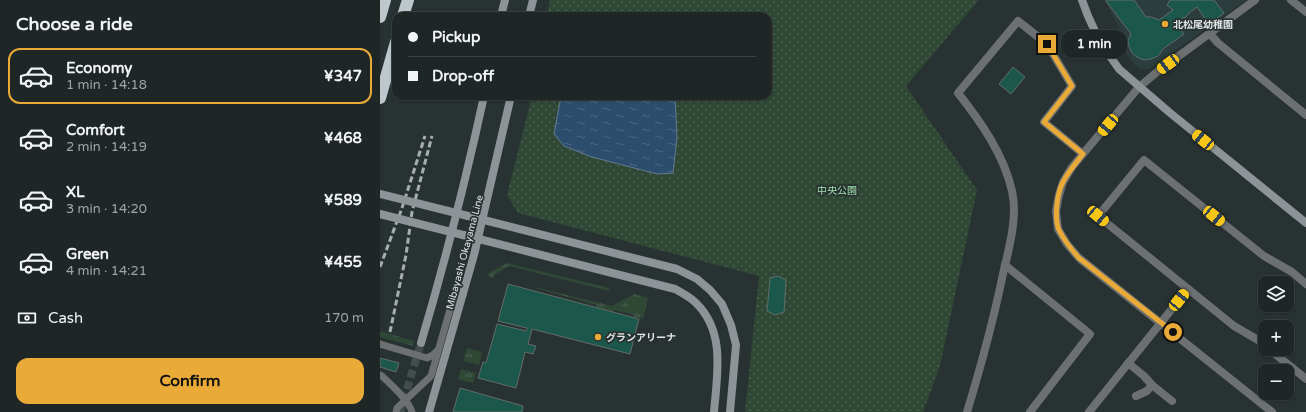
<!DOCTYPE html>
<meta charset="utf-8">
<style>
body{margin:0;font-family:"Varela Round","Noto Sans JP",sans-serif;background:#272e2e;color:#f1f3f6;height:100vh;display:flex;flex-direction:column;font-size:15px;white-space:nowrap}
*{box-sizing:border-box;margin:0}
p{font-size:13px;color:#a1a5a7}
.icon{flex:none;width:22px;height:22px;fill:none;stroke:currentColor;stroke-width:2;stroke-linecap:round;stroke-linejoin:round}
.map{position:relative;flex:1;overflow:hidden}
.drawer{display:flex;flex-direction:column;background:#1f2626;width:380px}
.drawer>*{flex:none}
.hud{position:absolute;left:12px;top:12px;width:380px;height:88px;border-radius:12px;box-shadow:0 1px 3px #0004,0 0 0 1px #3c4343;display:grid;align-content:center;height:88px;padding:0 16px;background:#1f2626}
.buttons{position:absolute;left:878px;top:276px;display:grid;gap:8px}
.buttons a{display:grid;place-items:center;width:36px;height:36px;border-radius:8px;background:#1f2626;box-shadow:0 1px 3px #0004,0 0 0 1px #3c4343;font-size:20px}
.end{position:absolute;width:18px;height:18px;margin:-9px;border:5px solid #eaaa38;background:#111;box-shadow:0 0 0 2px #111}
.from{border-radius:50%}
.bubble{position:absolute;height:28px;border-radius:12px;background:#1f2626;box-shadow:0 1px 3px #0004,0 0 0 1px #3c4343;font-size:13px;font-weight:800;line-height:28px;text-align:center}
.car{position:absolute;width:12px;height:24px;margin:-12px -6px;border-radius:5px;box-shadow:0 0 3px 1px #0007;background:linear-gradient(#f5c518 24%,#345 0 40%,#f5c518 0 76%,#345 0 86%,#f5c518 0)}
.hud b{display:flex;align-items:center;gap:14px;height:38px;font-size:15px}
.hud b+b{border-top:1px solid #3c4343}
.hud i{width:10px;height:10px;background:#f1f3f6}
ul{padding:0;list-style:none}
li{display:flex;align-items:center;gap:12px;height:56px;margin:0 8px 6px;padding:0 8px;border:2px solid transparent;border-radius:12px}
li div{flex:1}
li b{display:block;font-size:15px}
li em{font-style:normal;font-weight:800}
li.active{border-color:#eaaa38}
li>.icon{width:36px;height:36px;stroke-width:1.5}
h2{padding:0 16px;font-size:18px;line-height:48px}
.pay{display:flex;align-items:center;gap:10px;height:44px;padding:0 16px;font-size:15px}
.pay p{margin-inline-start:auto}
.action{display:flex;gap:8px;margin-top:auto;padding:8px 16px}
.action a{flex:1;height:46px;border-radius:12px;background:#eaaa38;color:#111;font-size:16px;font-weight:800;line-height:46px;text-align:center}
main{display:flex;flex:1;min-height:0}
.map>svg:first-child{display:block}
.built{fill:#2c3d3e}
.grass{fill:url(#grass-tufts)}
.park{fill:url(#park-dots)}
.water{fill:url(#water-ripples);stroke:#637b91}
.building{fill:#1b584b;stroke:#636c69}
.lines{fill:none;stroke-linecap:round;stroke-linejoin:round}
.secondary-tunnel{stroke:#444d4d;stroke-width:8;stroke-dasharray:8 4;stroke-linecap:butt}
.lane{stroke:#6c7071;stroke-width:7}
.street{stroke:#6c7071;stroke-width:8}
.secondary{stroke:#8d9396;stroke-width:8}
.highway{stroke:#bec8cc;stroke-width:12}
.rail{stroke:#a6adad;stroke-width:3;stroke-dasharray:6 3;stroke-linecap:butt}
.secondary-bridge{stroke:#8d9396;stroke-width:8}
.route{stroke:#eaaa38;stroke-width:5}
.poi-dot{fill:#eaaa38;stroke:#293232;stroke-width:1.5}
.labels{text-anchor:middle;stroke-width:3.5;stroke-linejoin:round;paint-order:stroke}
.poi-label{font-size:10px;font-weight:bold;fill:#e0e5e6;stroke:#293232;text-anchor:start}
.park-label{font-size:10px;fill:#9ee0ae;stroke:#293232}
.street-label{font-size:10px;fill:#e0e5e6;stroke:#293232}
</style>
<main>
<section class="drawer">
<h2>Choose a ride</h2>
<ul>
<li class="active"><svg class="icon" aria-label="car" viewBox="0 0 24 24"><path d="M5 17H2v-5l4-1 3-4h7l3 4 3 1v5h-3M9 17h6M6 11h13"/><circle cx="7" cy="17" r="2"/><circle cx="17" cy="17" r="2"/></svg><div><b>Economy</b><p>1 min · 14:18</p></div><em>¥347</em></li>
<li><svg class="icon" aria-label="car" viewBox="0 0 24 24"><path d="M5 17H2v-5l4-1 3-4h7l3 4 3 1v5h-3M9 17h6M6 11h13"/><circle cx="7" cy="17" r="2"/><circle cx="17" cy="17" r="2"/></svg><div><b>Comfort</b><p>2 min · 14:19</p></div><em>¥468</em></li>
<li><svg class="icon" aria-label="car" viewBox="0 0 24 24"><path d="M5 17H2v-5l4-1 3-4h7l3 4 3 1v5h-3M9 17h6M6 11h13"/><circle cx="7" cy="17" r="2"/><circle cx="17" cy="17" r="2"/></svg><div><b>XL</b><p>3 min · 14:20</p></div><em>¥589</em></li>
<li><svg class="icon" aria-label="car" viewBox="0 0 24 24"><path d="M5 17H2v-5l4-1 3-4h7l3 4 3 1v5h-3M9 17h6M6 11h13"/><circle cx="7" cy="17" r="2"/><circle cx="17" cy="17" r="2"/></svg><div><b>Green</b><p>4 min · 14:21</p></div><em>¥455</em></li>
</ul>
<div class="pay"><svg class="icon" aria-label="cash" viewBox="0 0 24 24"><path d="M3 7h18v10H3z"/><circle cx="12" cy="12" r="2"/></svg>Cash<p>170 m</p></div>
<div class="action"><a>Confirm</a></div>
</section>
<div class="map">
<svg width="926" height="412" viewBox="0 0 926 412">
<defs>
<pattern id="grass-tufts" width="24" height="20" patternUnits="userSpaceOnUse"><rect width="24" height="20" fill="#2f4835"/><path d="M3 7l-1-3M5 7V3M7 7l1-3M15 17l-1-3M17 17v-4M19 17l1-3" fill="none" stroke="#4d6252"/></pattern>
<pattern id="park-dots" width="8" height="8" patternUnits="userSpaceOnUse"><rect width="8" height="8" fill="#2f4835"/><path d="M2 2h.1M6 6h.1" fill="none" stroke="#4d6252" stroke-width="1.8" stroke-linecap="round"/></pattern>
<pattern id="water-ripples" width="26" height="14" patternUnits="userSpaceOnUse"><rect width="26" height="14" fill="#2d4d6d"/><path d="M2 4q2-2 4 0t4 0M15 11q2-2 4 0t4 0" fill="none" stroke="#4b6682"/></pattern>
</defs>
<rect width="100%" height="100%" fill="#293232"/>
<polygon class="built" points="721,0 866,0 769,69 759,69 741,48 744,37 726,3"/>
<g class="grass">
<polygon points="127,263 229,288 229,291 129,266 114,275 113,278 108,276 109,273"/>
<polygon points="155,287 232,306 254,294 268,298 263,319 254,317 254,315 234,310 233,312 216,307 216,305 155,288"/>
<polygon points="0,331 34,341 33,346 0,337"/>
<polygon points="87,348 102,352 99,365 83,361"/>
<polygon points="81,369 96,373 93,383 78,379"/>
</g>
<polygon class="park" points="170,0 599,0 526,86 597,190 560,366 543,412 365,412 379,276 138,213 127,195 152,96 388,96 388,16 167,16"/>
<polygon class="water" points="181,96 295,96 297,138 293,173 277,174 212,157 184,146 174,134"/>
<g class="building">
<polygon points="728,0 754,0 766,17 771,17 779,20 793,10 787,5 790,0 834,0 844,13 829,24 817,7 809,13 805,18 804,17 796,23 804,34 783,49 778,56 771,59 764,60 757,57 752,53 749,47 748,40 751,34 726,1"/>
<polygon points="633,67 645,77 631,94 619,84"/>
<polygon points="398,276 406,280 404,312 395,315 387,311 390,278"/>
<polygon points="128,284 259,319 250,354 152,329 148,344 156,346 153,354 145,352 136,388 98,378 103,362 106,363 117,324 146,331 147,328 118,321"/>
<polygon points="0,358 19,363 16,372 0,367"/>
<polygon points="80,388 143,406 142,412 73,412"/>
</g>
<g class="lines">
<polyline class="secondary-tunnel" points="20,412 41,343"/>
<g class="lane">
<polyline points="0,344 47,358 53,355 57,351"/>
<path d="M0 375 2 376C11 385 29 400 32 412"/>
<polyline points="16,412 17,408 51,376 71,306 83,295"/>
</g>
<g class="street">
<polyline points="875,0 777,72 759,87 692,167 683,182 679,195 676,211 678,229 687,244 699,258 892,412"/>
<polyline points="911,0 926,12"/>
<polyline points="830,34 838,43 926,115"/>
<polyline points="625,265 710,334 650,412"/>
<polyline points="885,346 878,340 854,326 718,216 764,160 884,256 912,272 926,284"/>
<polyline points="889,349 926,379"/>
<polyline points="748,363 764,376 772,385 792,401"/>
<polyline points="756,396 767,391 772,385"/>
<path d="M587 412C601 366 613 322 623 274 629 248 638 217 632 191 624 155 601 122 578 93L638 21 667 44 692 86 664 122 703 154"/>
<polyline points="709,412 808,289"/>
</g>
<g class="secondary">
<polyline points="702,0 708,16 720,42 739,69 789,112 926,223"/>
<polyline points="121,16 125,0"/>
<polyline points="149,16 153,0"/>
<polyline points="88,216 297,269 317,279 330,290 342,304 351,325 356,345 350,412"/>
<path d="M83 235 295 289C302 293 310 297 316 303 346 332 337 375 334 412"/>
<path d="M41 343C65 262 86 179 104 96"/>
<polyline points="49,412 94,255 131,96"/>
</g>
<g class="highway">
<polyline points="23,16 28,0"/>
<polyline points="0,17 5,0"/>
<polyline points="0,98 16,42"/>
</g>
<g class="rail">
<polyline points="0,267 22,208 45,136"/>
<polyline points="10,332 26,255 32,212 52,136"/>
</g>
<g class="secondary-bridge">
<polyline points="0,194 88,216"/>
<polyline points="0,214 83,235"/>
</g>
</g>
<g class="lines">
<path class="route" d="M667 44 692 86 664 122 703 154C696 163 688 172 683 182 677 193 674 218 679 230 684 240 691 249 699 258L793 332"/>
</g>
<g class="poi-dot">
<circle cx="785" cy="24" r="4"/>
<circle cx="218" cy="337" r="4"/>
</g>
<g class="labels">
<g class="poi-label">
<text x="793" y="28">北松尾幼稚園</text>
<text x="226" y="341">グランアリーナ</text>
</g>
<g class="park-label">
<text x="457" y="194">中央公園</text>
</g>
<g class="street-label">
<text transform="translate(84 252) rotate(-75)" y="4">Mibayashi Okayama Line</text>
</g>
</g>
</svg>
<div class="buttons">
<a><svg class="icon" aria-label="layers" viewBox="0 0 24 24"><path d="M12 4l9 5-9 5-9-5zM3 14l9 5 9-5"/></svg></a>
<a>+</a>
<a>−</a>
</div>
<i class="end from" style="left:793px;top:332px"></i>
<i class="end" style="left:667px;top:44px"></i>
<div class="bubble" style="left:681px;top:30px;width:66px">1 min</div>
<i class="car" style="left:788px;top:64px;rotate:234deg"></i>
<i class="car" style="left:728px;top:125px;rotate:220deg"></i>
<i class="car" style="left:823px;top:140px;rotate:309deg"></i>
<i class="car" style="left:718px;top:216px;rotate:130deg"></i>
<i class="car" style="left:834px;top:216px;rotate:129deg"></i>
<i class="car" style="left:799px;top:300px;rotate:39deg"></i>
<div class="hud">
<b><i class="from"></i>Pickup</b>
<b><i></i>Drop-off</b>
</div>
</div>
</main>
